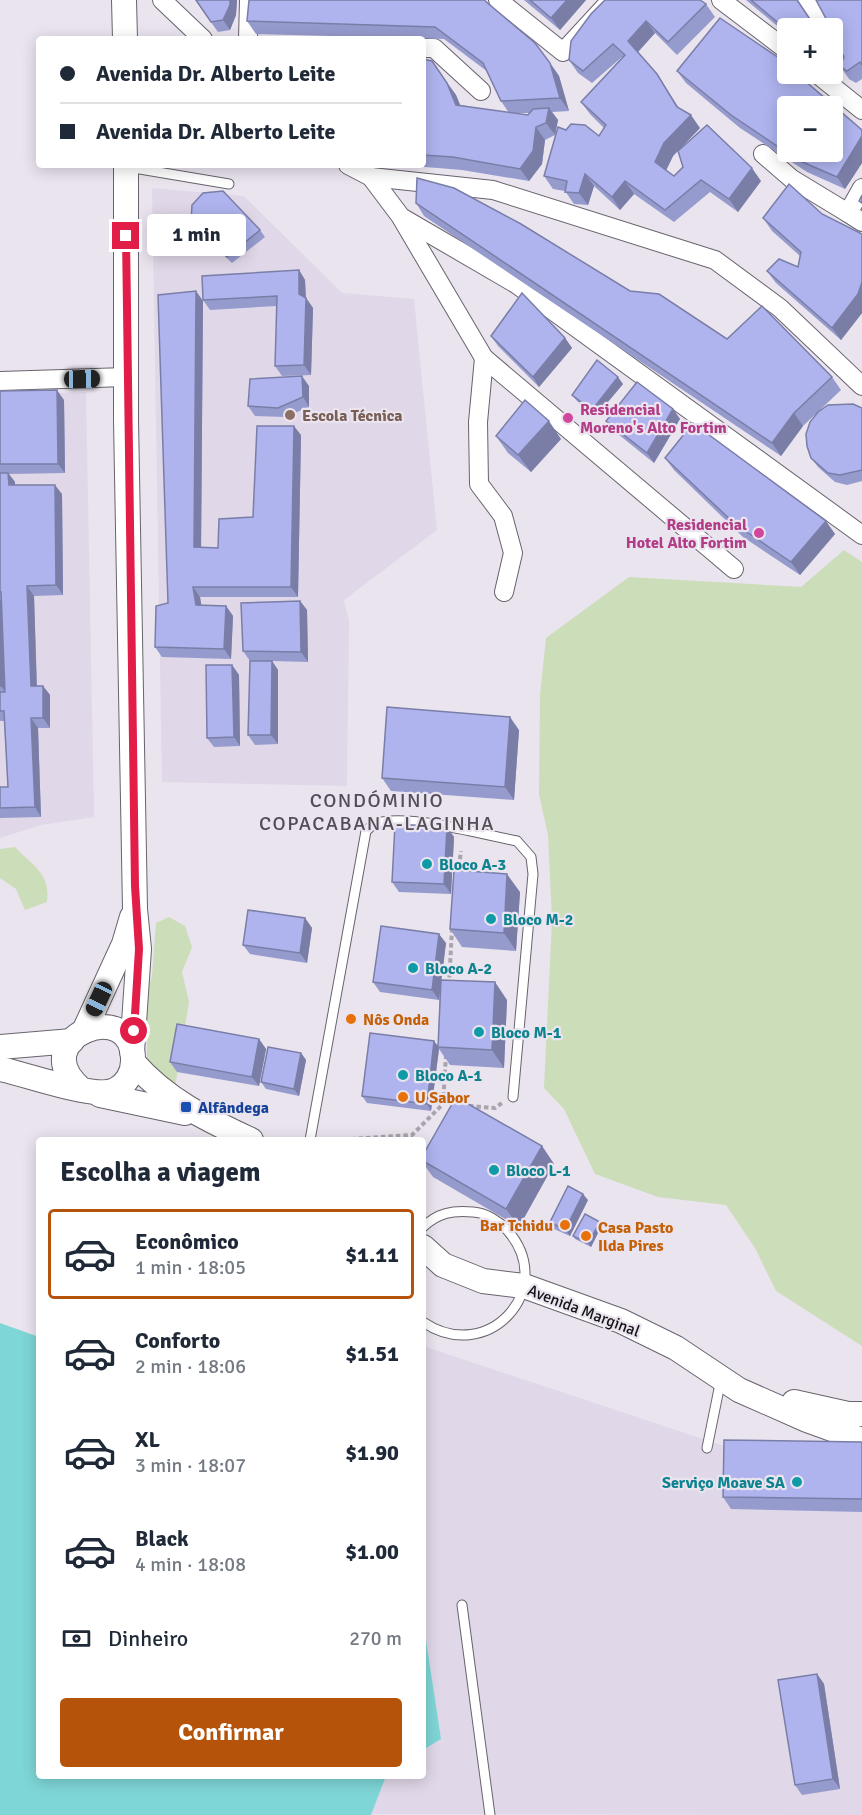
<!DOCTYPE html>
<html lang="pt">
<meta charset="utf-8">
<style>
body{margin:0;font-family:Signika,sans-serif;background:#f6f6f7;color:#1f2937;height:100vh;display:flex;flex-direction:column;font-size:22px;white-space:nowrap}
*{box-sizing:border-box;margin:0}
p{font-size:20px;color:#747a83}
.icon{flex:none;width:33px;height:33px;fill:none;stroke:currentColor;stroke-width:2;stroke-linecap:round;stroke-linejoin:round}
.map{position:relative;flex:1;overflow:hidden}
.sheet{position:absolute;left:36px;top:1137px;width:390px;height:642px;display:flex;flex-direction:column;background:#fff;border-radius:6px;box-shadow:0 3px 15px #0003}
.sheet>*{flex:none}
.top-card{position:absolute;left:36px;top:36px;width:390px;height:132px;border-radius:6px;box-shadow:0 3px 15px #0003;display:grid;align-content:center;height:132px;padding:0 24px;background:#fff}
.buttons{position:absolute;left:777px;top:18px;display:grid;gap:12px}
.buttons a{display:grid;place-items:center;width:66px;height:66px;border-radius:6px;background:#fff;box-shadow:0 3px 15px #0003;font-size:30px}
.end{position:absolute;width:27px;height:27px;margin:-14px;border:8px solid #e11d48;background:#fff;box-shadow:0 0 0 3px #fff}
.from{border-radius:50%}
.bubble{position:absolute;height:42px;border-radius:6px;background:#fff;box-shadow:0 3px 15px #0003;font-size:20px;font-weight:700;line-height:42px;text-align:center}
.car{position:absolute;width:18px;height:36px;margin:-18px -9px;border-radius:8px;box-shadow:0 0 4px 2px #0007;background:linear-gradient(#222 24%,#8ab4d8 0 40%,#222 0 76%,#8ab4d8 0 86%,#222 0)}
.top-card b{display:flex;align-items:center;gap:21px;height:57px;font-size:22px}
.top-card b+b{border-top:2px solid #e0e1e3}
.top-card i{width:15px;height:15px;background:#1f2937}
ul{padding:0;list-style:none}
li{display:flex;align-items:center;gap:18px;height:90px;margin:0 12px 9px;padding:0 12px;border:3px solid transparent;border-radius:6px}
li div{flex:1}
li b{display:block;font-size:22px}
li em{font-style:normal;font-weight:700}
li.on{border-color:#b45309}
li>.icon{width:54px;height:54px;stroke-width:1.5}
h2{padding:0 24px;font-size:27px;line-height:72px}
.pay{display:flex;align-items:center;gap:15px;height:66px;padding:0 24px;font-size:22px}
.pay p{margin-inline-start:auto}
.button{display:flex;gap:12px;margin-top:auto;padding:12px 24px}
.button a{flex:1;height:69px;border-radius:6px;background:#b45309;color:#fff;font-size:24px;font-weight:700;line-height:69px;text-align:center}
.map>svg:first-child{display:block}
.built{fill:#e0d7e8}
.green{fill:#ccddb9}
.water{fill:#7fd6d7}
.lines{fill:none;stroke-linecap:round;stroke-linejoin:round}
.lane-casing{stroke:#68636c;stroke-width:11}
.street-casing{stroke:#68636c;stroke-width:20}
.secondary-casing{stroke:#68636c;stroke-width:26}
.path{stroke:#a9a4ad;stroke-width:4;stroke-dasharray:4.5 3;stroke-linecap:butt}
.lane{stroke:#fff;stroke-width:9}
.street{stroke:#fff;stroke-width:18}
.secondary{stroke:#fff;stroke-width:24}
.wall{fill:#969bce;fill-rule:evenodd}
.shaded-wall{fill:#7a7ea7}
.building{fill:#afb4ef;stroke:#7a7ea7;stroke-width:1.5;fill-rule:evenodd}
.route{stroke:#e11d48;stroke-width:8}
.education-dot{fill:#8d6e63;stroke:#eae4ef;stroke-width:2}
.hotel-dot{fill:#d1479c;stroke:#eae4ef;stroke-width:2}
.culture-dot{fill:#0f9aa8;stroke:#eae4ef;stroke-width:2}
.food-dot{fill:#e8710a;stroke:#eae4ef;stroke-width:2}
.transit-dot{fill:#1a4fb4;stroke:#eae4ef;stroke-width:2}
.labels{text-anchor:middle;stroke-width:4.5;stroke-linejoin:round;paint-order:stroke}
.hotel-label{font-size:16px;font-weight:bold;fill:#b23c85;stroke:#eae4ef;text-anchor:start}
.education-label{font-size:16px;font-weight:bold;fill:#785e54;stroke:#eae4ef;text-anchor:start}
.culture-label{font-size:16px;font-weight:bold;fill:#0d838f;stroke:#eae4ef;text-anchor:start}
.food-label{font-size:16px;font-weight:bold;fill:#c56008;stroke:#eae4ef;text-anchor:start}
.transit-label{font-size:16px;font-weight:bold;fill:#164399;stroke:#eae4ef;text-anchor:start}
.street-label{font-size:16px;fill:#151317;stroke:#eae4ef}
.quarter-label{font-size:20px;letter-spacing:1.5px;fill:#524d56;stroke:#eae4ef}
</style>
<div class="map">
<svg width="862" height="1815" viewBox="0 0 862 1815">
<rect width="100%" height="100%" fill="#eae4ef"/>
<g class="built">
<polygon points="152,188 244,196 342,293 414,299 437,530 344,600 349,621 347,786 162,782"/>
<polygon points="86,392 94,817 41,825 0,838 0,395"/>
<polygon points="423,1346 733,1449 862,1453 862,1815 369,1814 386,1776 423,1776 423,1750 441,1739 423,1620"/>
</g>
<g class="green">
<polygon points="844,550 862,562 862,1346 776,1291 755,1248 726,1205 658,1197 595,1174 564,1109 544,1088 552,920 548,835 539,794 540,695 546,638 629,577 801,587"/>
<path d="M15 847C33 866 51 874 47 902L25 910 16 889 0 878V849Z"/>
<polygon points="169,917 185,926 192,947 182,972 189,1002 175,1087 147,1062 147,1038 142,1009 152,976 156,923"/>
</g>
<g class="water">
<polygon points="0,1323 39,1337 39,1776 386,1776 371,1815 0,1815"/>
<polygon points="423,1620 441,1739 423,1750"/>
</g>
<g class="lines">
<g class="lane-casing">
<g id="lane">
<polyline points="128,167 229,184"/>
<path d="M310 1140 366 831C371 826 374 823 382 822 418 816 480 834 517 841L531 857 533 874 513 1097"/>
<path d="M423 1227C438 1213 452 1210 473 1212 486 1213 499 1221 508 1231 558 1289 488 1366 423 1322"/>
<polyline points="707,1448 721,1379"/>
<polyline points="462,1605 490,1815"/>
</g>
</g>
<g class="street-casing">
<g id="street">
<polyline points="162,0 203,39"/>
<polyline points="498,0 563,52 611,0"/>
<polyline points="721,0 788,51"/>
<polyline points="807,0 825,28"/>
<polyline points="248,39 249,0"/>
<polyline points="832,41 836,60 832,66"/>
<polyline points="423,48 434,48 481,91"/>
<polyline points="817,74 862,110"/>
<polyline points="763,154 792,179 848,213"/>
<polyline points="348,165 371,177 401,217 516,284 862,535"/>
<polyline points="371,177 493,190 715,260 780,308 862,386"/>
<polyline points="862,188 848,213 862,222"/>
<polyline points="402,219 484,358 734,569"/>
<polyline points="484,358 478,422 479,484 503,516 513,553 504,592"/>
<polyline points="0,381 126,377"/>
</g>
</g>
<g class="secondary-casing">
<g id="secondary">
<polyline points="124,0 125,39"/>
<polyline points="126,165 126,420 135,909 139,949 132,1052"/>
<polyline points="85,1029 124,944 132,917"/>
<polyline points="0,1047 72,1041"/>
<path d="M133 1062C166 1100 206 1119 251 1140"/>
<path d="M0 1069C26 1074 95 1100 115 1090 126 1085 133 1073 133 1061 135 994 22 1038 81 1089"/>
<polyline points="100,1095 185,1113"/>
<polyline points="423,1247 443,1265 483,1281 524,1286 621,1321 676,1348 739,1390 807,1420 862,1440"/>
<polyline points="794,1402 848,1414 862,1414"/>
</g>
</g>
<g class="path">
<polyline points="458,874 461,851"/>
<polyline points="449,985 452,929"/>
<polyline points="469,1106 495,1108 502,1103"/>
<polyline points="336,1140 412,1135 443,1104 446,1055"/>
</g>
<use href="#lane" class="lane"/>
<use href="#street" class="street"/>
<use href="#secondary" class="secondary"/>
</g>
<g class="wall">
<polygon points="195,0 237,0 236,15 230,30 218,32"/>
<path d="M484 0 550 63 559 76 569 111 552 112 558 120 555 135 545 140 542 164 529 181 462 170 400 165H423V59L432 61 456 95 460 105 509 113 501 101 488 72 444 39 256 34 247 21ZM515 113H530L528 115Z"/>
<polygon points="524,0 586,0 560,30"/>
<polygon points="746,0 798,0 816,28 788,28 788,35"/>
<polygon points="862,0 862,79 856,83 849,79 840,66 844,57 826,18"/>
<polygon points="706,4 715,17 677,55 655,33 638,52 657,74 679,108 700,128 673,156 666,170 674,176 761,181 738,212 710,192 674,222 634,194 620,210 594,186 588,205 574,204 565,191 553,189 544,176 566,130 599,136 604,128 590,114 581,102 623,57 622,57 592,83 578,73 569,60 571,41"/>
<polygon points="677,71 862,130 862,163 845,189 807,172 740,128 686,83"/>
<polygon points="416,203 630,291 727,339 832,377 841,390 803,426 781,456 424,216"/>
<polygon points="822,214 862,234 862,313 841,340 776,283 767,271 798,267 800,256 772,231 763,218"/>
<polygon points="191,222 260,230 265,237 232,263 196,229"/>
<polygon points="299,270 305,280 306,298 313,308 311,375 282,376 275,366 277,306 210,310 203,300"/>
<polygon points="203,301 201,547 218,548 253,517 301,435 298,597 200,597 201,605 226,606 233,616 231,659 162,657 155,647 168,603"/>
<polygon points="491,336 565,338 572,348 539,387 498,346"/>
<polygon points="623,384 596,416 577,401 572,395"/>
<polygon points="309,386 309,407 285,417 255,416 248,406"/>
<polygon points="0,391 64,400 65,473 9,474 15,482 15,485 62,494 63,595 34,596 37,686 43,686 50,695 50,728 38,728 41,817 0,818 0,787 8,787 4,721 0,721"/>
<polygon points="862,408 862,481 847,485 835,482 818,467 811,458"/>
<polygon points="673,409 680,419 654,463 613,430 606,421"/>
<polygon points="496,436 561,439 531,472 508,453"/>
<polygon points="665,458 835,534 800,575 743,537 674,470"/>
<polygon points="300,601 307,610 308,662 272,661 278,670 278,744 255,745 248,735 250,661 243,651"/>
<polygon points="232,665 239,675 240,746 214,747 207,738"/>
<polygon points="519,730 514,800 391,791 382,778"/>
<polygon points="447,827 454,837 451,894 399,892 392,882"/>
<polygon points="520,892 516,951 462,947 450,929"/>
<polygon points="305,918 312,928 307,963 250,954 243,945"/>
<polygon points="446,943 441,980 507,1000 504,1068 450,1065 439,1049 431,1111 367,1103 362,1096 438,1046 440,986 439,1000 380,992 373,982"/>
<polygon points="259,1039 266,1049 259,1086 177,1072 170,1062"/>
<polygon points="301,1053 306,1060 299,1096 266,1089 261,1082"/>
<polygon points="542,1146 554,1164 519,1227 433,1177 423,1163 423,1155"/>
<polygon points="588,1200 570,1236 554,1229 550,1222"/>
<polygon points="600,1222 602,1225 591,1247 575,1239 573,1236"/>
<polygon points="862,1442 862,1512 731,1509 723,1497"/>
<polygon points="817,1674 824,1684 840,1789 802,1795 795,1785"/>
</g>
<g class="shaded-wall">
<polygon points="230,0 237,0 236,15 230,30 223,20"/>
<polygon points="567,0 586,0 560,30 551,18"/>
<polygon points="646,21 655,33 637,53 628,41"/>
<polygon points="550,63 559,76 569,111 560,98"/>
<polygon points="447,83 456,95 465,117 456,105"/>
<polygon points="549,108 558,120 555,135 546,123"/>
<polygon points="691,115 700,128 673,156 664,175 655,162 664,143"/>
<polygon points="536,127 545,140 542,164 529,181 520,169"/>
<polygon points="862,136 862,163 845,189 837,177"/>
<polygon points="752,168 761,181 738,212 729,199"/>
<polygon points="585,174 594,186 588,205 579,193"/>
<polygon points="625,181 634,194 620,210 612,197"/>
<polygon points="299,270 305,280 306,304 299,294"/>
<polygon points="862,282 862,313 841,340 832,328"/>
<polygon points="196,291 203,301 201,557 194,547"/>
<polygon points="306,298 313,308 311,375 304,365"/>
<polygon points="565,338 572,348 539,387 533,377"/>
<polygon points="302,376 309,386 309,407 303,397"/>
<polygon points="618,377 623,384 596,416 592,410"/>
<polygon points="57,390 64,400 65,473 58,464"/>
<polygon points="673,409 680,419 654,463 647,453"/>
<polygon points="794,413 803,426 781,456 772,443"/>
<polygon points="549,421 561,439 531,472 518,455"/>
<polygon points="294,426 301,435 298,597 291,587"/>
<polygon points="8,473 15,482 15,495 9,485"/>
<polygon points="55,485 62,494 63,595 56,585"/>
<polygon points="826,521 835,534 800,575 791,562"/>
<polygon points="27,586 34,596 37,696 31,686"/>
<polygon points="193,587 200,597 203,614 196,605"/>
<polygon points="0,599 4,605 8,696 1,686 0,657"/>
<polygon points="300,601 307,610 308,662 301,652"/>
<polygon points="226,606 233,616 231,659 224,649"/>
<polygon points="272,661 278,670 278,744 271,735"/>
<polygon points="232,665 239,675 240,746 234,737"/>
<polygon points="43,686 50,695 50,728 43,718"/>
<polygon points="510,717 519,730 514,800 505,787"/>
<polygon points="31,718 38,728 41,817 35,807"/>
<polygon points="447,827 454,837 451,894 444,884"/>
<polygon points="507,874 520,892 516,951 504,933"/>
<polygon points="305,918 312,928 307,963 300,953"/>
<polygon points="439,934 446,943 439,1000 432,990"/>
<polygon points="495,982 507,1000 504,1068 492,1050"/>
<polygon points="259,1039 266,1049 259,1086 252,1077"/>
<polygon points="434,1041 439,1047 438,1047 439,1049 431,1111 427,1104"/>
<polygon points="301,1053 306,1060 299,1096 294,1089"/>
<polygon points="542,1146 554,1164 519,1227 506,1209"/>
<polygon points="583,1194 588,1200 570,1236 565,1230"/>
<polygon points="600,1222 602,1225 591,1247 588,1243"/>
<polygon points="817,1674 824,1684 840,1789 833,1779"/>
</g>
<g class="building">
<polygon points="196,0 230,0 230,5 223,20 211,22"/>
<polygon points="249,0 484,0 535,43 550,63 560,98 501,101 483,63 435,27 247,21"/>
<polygon points="530,0 567,0 551,18"/>
<polygon points="605,0 700,0 706,4 668,42 646,21 628,41 657,74 677,107 691,115 664,143 655,162 674,176 683,167 678,151 707,125 752,168 729,199 701,180 665,210 625,181 612,197 585,174 579,193 565,192 567,181 544,176 558,127 566,130 571,124 585,125 599,136 606,125 581,102 625,55 613,44 583,71 569,60 571,41 591,14"/>
<polygon points="751,0 797,0 816,28 788,28 788,31"/>
<polygon points="816,0 862,0 862,65 860,62 847,71 840,66 844,57 832,32 832,28 831,28"/>
<path d="M720 18 779 58 788 65V74H797L862 130V136L837 177 798 160 731 115 677 71ZM788 106H832V152H788Z"/>
<polygon points="423,59 432,61 447,83 456,105 528,115 533,109 549,108 546,123 536,127 533,151 520,169 453,157 423,155"/>
<polygon points="417,178 454,188 521,224 630,291 659,294 727,339 762,306 832,377 794,413 772,443 416,203"/>
<polygon points="789,184 822,214 862,234 862,282 858,294 832,328 767,271 779,259 798,267 801,252 763,218"/>
<polygon points="223,191 260,230 227,257 191,222 192,205 203,193"/>
<polygon points="862,195 862,203 859,201"/>
<polygon points="299,270 299,294 306,298 304,365 275,366 277,296 203,300 202,276"/>
<polygon points="196,291 194,547 218,548 219,519 253,517 257,426 294,426 291,587 193,587 196,605 226,606 224,649 155,647 156,606 168,603 158,295"/>
<polygon points="522,293 565,338 533,377 491,336"/>
<polygon points="597,360 618,377 592,410 572,395"/>
<polygon points="302,376 303,397 278,408 248,406 250,379"/>
<polygon points="637,382 673,409 647,453 606,421"/>
<polygon points="57,390 58,464 0,464 0,391"/>
<polygon points="525,400 549,421 518,455 496,436"/>
<polygon points="853,404 862,408 862,470 840,475 828,473 811,458 807,446 806,434 810,422 818,412 828,405"/>
<polygon points="693,423 826,521 791,562 735,524 665,458"/>
<polygon points="0,473 8,473 9,485 55,485 56,585 27,586 31,686 43,686 43,718 31,718 35,807 0,808 0,787 8,787 4,711 0,711 0,692 5,692 1,592 0,592"/>
<polygon points="300,601 301,652 243,651 241,603"/>
<polygon points="0,657 1,686 0,686"/>
<polygon points="250,661 272,661 271,735 248,735"/>
<polygon points="206,665 232,665 234,737 207,738"/>
<polygon points="387,707 510,717 505,787 382,778"/>
<polygon points="395,824 447,827 444,884 392,882"/>
<polygon points="454,870 507,874 504,933 450,929"/>
<polygon points="248,910 305,918 300,953 243,945"/>
<polygon points="381,926 439,934 432,990 373,982"/>
<polygon points="441,980 495,982 492,1050 438,1047"/>
<polygon points="177,1024 259,1039 252,1077 170,1062"/>
<polygon points="370,1033 434,1041 427,1104 362,1096"/>
<polygon points="268,1047 301,1053 294,1089 261,1082"/>
<polygon points="456,1097 542,1146 506,1209 423,1161 423,1155"/>
<polygon points="568,1186 583,1194 565,1230 550,1222"/>
<polygon points="585,1214 600,1222 588,1243 573,1236"/>
<polygon points="724,1440 862,1442 862,1499 723,1497"/>
<polygon points="817,1674 833,1779 795,1785 778,1680"/>
</g>
<g class="lines">
<polyline class="route" points="126,236 135,886 139,949 134,1031"/>
</g>
<circle class="education-dot" cx="290" cy="415" r="6"/>
<g class="hotel-dot">
<circle cx="568" cy="418" r="6"/>
<circle cx="759" cy="533" r="6"/>
</g>
<g class="culture-dot">
<circle cx="427" cy="864" r="6"/>
<circle cx="491" cy="919" r="6"/>
<circle cx="413" cy="968" r="6"/>
<circle cx="479" cy="1032" r="6"/>
<circle cx="403" cy="1075" r="6"/>
<circle cx="494" cy="1170" r="6"/>
<circle cx="797" cy="1482" r="6"/>
</g>
<g class="food-dot">
<circle cx="351" cy="1019" r="6"/>
<circle cx="403" cy="1097" r="6"/>
<circle cx="565" cy="1225" r="6"/>
<circle cx="586" cy="1236" r="6"/>
</g>
<rect class="transit-dot" x="180" y="1101" width="12" height="12" rx="3"/>
<g class="labels">
<g class="hotel-label">
<text x="580" y="415">Residencial<tspan x="580" dy="18">Moreno's Alto Fortim</tspan></text>
<text x="747" y="530" text-anchor="end">Residencial<tspan x="747" dy="18">Hotel Alto Fortim</tspan></text>
</g>
<g class="education-label">
<text x="302" y="421">Escola Técnica</text>
</g>
<g class="culture-label">
<text x="439" y="870">Bloco A-3</text>
<text x="503" y="925">Bloco M-2</text>
<text x="425" y="974">Bloco A-2</text>
<text x="491" y="1038">Bloco M-1</text>
<text x="415" y="1081">Bloco A-1</text>
<text x="506" y="1176">Bloco L-1</text>
<text x="785" y="1488" text-anchor="end">Serviço Moave SA</text>
</g>
<g class="food-label">
<text x="363" y="1025">Nôs Onda</text>
<text x="415" y="1103">U Sabor</text>
<text x="553" y="1231" text-anchor="end">Bar Tchidu</text>
<text x="598" y="1233">Casa Pasto<tspan x="598" dy="18">Ilda Pires</tspan></text>
</g>
<g class="transit-label">
<text x="198" y="1113">Alfândega</text>
</g>
<g class="street-label">
<text transform="translate(584 1310) rotate(21)" y="6">Avenida Marginal</text>
</g>
<g class="quarter-label">
<text x="377" y="807">CONDÓMINIO<tspan x="377" dy="23">COPACABANA-LAGINHA</tspan></text>
</g>
</g>
</svg>
<div class="buttons">
<a>+</a>
<a>−</a>
</div>
<i class="end from" style="left:134px;top:1031px"></i>
<i class="end" style="left:126px;top:236px"></i>
<div class="bubble" style="left:147px;top:214px;width:99px">1 min</div>
<i class="car" style="left:82px;top:379px;rotate:89deg"></i>
<i class="car" style="left:99px;top:999px;rotate:205deg"></i>
<div class="top-card">
<b><i class="from"></i>Avenida Dr. Alberto Leite</b>
<b><i></i>Avenida Dr. Alberto Leite</b>
</div>
<section class="sheet">
<h2>Escolha a viagem</h2>
<ul>
<li class="on"><svg class="icon" aria-label="car" viewBox="0 0 24 24"><path d="M5 17H2v-5l4-1 3-4h7l3 4 3 1v5h-3M9 17h6M6 11h13"/><circle cx="7" cy="17" r="2"/><circle cx="17" cy="17" r="2"/></svg><div><b>Econômico</b><p>1 min · 18:05</p></div><em>$1.11</em></li>
<li><svg class="icon" aria-label="car" viewBox="0 0 24 24"><path d="M5 17H2v-5l4-1 3-4h7l3 4 3 1v5h-3M9 17h6M6 11h13"/><circle cx="7" cy="17" r="2"/><circle cx="17" cy="17" r="2"/></svg><div><b>Conforto</b><p>2 min · 18:06</p></div><em>$1.51</em></li>
<li><svg class="icon" aria-label="car" viewBox="0 0 24 24"><path d="M5 17H2v-5l4-1 3-4h7l3 4 3 1v5h-3M9 17h6M6 11h13"/><circle cx="7" cy="17" r="2"/><circle cx="17" cy="17" r="2"/></svg><div><b>XL</b><p>3 min · 18:07</p></div><em>$1.90</em></li>
<li><svg class="icon" aria-label="car" viewBox="0 0 24 24"><path d="M5 17H2v-5l4-1 3-4h7l3 4 3 1v5h-3M9 17h6M6 11h13"/><circle cx="7" cy="17" r="2"/><circle cx="17" cy="17" r="2"/></svg><div><b>Black</b><p>4 min · 18:08</p></div><em>$1.00</em></li>
</ul>
<div class="pay"><svg class="icon" aria-label="cash" viewBox="0 0 24 24"><path d="M3 7h18v10H3z"/><circle cx="12" cy="12" r="2"/></svg>Dinheiro<p>270 m</p></div>
<div class="button"><a>Confirmar</a></div>
</section>
</div>
